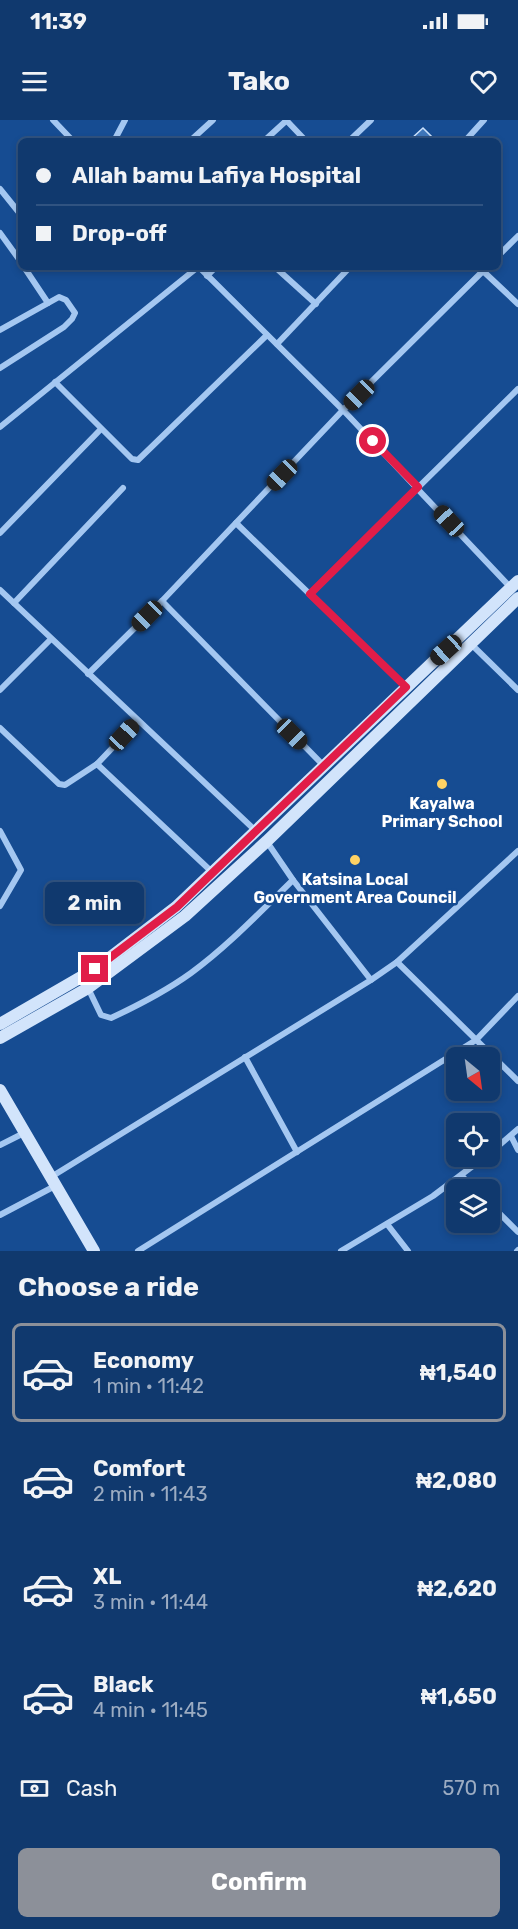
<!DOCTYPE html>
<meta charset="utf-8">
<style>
body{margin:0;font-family:Rubik,sans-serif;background:#1e4476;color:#f1f3f6;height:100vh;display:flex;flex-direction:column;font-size:22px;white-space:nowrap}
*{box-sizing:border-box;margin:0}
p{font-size:20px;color:#9cacc2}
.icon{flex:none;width:33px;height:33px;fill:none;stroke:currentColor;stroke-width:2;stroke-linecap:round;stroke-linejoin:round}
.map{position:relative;height:1131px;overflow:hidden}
.side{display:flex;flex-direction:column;background:#10396e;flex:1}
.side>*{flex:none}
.banner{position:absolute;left:18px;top:18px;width:483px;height:132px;border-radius:9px;box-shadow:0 3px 9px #0003,0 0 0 2px #305381;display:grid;align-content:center;height:132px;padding:0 18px;background:#10396e}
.needle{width:39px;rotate:151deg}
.fabs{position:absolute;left:446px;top:927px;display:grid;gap:12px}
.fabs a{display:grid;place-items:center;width:54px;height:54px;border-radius:9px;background:#10396e;box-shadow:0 3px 9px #0003,0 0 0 2px #305381;font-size:30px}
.end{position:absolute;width:27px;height:27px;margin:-14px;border:8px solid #e11d48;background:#fff;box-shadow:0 0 0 3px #fff}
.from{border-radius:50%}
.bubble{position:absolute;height:42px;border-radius:9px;background:#10396e;box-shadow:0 3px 9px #0003,0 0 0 2px #305381;font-size:20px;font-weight:700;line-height:42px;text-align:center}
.car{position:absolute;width:18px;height:36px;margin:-18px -9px;border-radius:8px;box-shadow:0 0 4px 2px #0007;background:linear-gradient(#222 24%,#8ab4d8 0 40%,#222 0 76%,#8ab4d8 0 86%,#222 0)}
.banner b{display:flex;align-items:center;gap:21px;height:57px;font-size:22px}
.banner b+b{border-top:2px solid #305381}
.banner i{width:15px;height:15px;background:#f1f3f6}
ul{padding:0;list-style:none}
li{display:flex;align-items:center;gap:18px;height:99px;margin:0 12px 9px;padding:0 6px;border:3px solid transparent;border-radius:9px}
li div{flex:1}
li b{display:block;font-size:22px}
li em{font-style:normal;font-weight:700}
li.on{border-color:#8c9099}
li>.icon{width:54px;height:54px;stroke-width:1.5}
h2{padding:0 18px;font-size:27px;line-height:72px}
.pay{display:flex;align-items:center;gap:15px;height:66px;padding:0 18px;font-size:22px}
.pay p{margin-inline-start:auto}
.cta{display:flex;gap:12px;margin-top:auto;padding:12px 18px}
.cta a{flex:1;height:69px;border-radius:9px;background:#8c9099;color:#fff;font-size:24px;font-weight:700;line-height:69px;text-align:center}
.status{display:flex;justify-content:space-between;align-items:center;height:42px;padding:0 30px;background:#10396e;direction:ltr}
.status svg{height:16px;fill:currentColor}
header{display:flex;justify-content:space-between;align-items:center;height:78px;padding:0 18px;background:#10396e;font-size:27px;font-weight:700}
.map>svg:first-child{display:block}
.building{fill:#3e76ba;stroke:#cbe1fc;stroke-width:1.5}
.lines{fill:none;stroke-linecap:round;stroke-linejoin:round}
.street{stroke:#a4c7f1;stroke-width:6}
.secondary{stroke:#d2e4fb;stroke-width:12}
.route{stroke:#e11d48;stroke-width:8}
.poi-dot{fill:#ffd264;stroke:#164c92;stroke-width:2}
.labels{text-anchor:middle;stroke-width:5;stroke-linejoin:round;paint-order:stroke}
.poi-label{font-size:16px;font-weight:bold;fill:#fff;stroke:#164c92}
</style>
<div class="status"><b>11:39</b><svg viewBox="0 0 49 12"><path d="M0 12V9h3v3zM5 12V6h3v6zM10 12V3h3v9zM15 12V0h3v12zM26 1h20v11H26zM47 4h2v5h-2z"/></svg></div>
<header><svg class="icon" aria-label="menu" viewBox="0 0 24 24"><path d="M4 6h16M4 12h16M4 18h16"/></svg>Tako<svg class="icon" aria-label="heart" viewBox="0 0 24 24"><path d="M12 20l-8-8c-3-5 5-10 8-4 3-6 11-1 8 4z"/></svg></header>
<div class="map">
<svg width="518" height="1131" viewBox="0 0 518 1131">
<rect width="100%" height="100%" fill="#164c92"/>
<polygon class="building" points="423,8 433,18 429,21 413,21 411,19"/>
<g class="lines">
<g class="street">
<polyline points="53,0 73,21"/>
<polyline points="286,0 306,21"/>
<polyline points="114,21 125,0"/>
<polyline points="190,21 213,0"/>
<polyline points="264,21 287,0"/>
<polyline points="349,21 371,0"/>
<polyline points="465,21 484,0"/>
<polyline points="0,69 21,95"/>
<polyline points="0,113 21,142"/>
<polyline points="498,136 518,116"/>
<polyline points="24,147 48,183"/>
<polyline points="199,147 343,290 511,468"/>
<polyline points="275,147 316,184"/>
<polyline points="483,151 518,184"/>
<polyline points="207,156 216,147"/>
<polyline points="0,210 59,177 66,180 75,193 72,199 64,207 0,248"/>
<polyline points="277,224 350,147"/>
<polyline points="55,262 132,339 138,340 267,215"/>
<polyline points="0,307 198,147"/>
<polyline points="236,403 406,567"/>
<polyline points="0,413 101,309"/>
<polyline points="0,470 257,712"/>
<polyline points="310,474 518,269"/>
<polyline points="162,481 325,647"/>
<polyline points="14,483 123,368"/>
<polyline points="471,524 518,570"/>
<polyline points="88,554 162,481 343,290 487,147"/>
<polyline points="0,570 51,519"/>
<polyline points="0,608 59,664 65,665 97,644 138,601"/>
<polyline points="97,644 212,752"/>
<polyline points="0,711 21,750 0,786"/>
<polyline points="267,722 293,760 371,860"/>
<polyline points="397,842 518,961"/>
<path d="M88 868 101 895 111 898C139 885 166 871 191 853 228 826 260 792 293 760"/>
<polyline points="245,937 297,1032"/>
<polyline points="511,1016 518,1030"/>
<polyline points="0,1025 24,1013"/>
<polyline points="489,1034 518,1009"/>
<polyline points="462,1056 475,1070"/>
<polyline points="51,1057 371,860 397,842 518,731"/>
<polyline points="489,1083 518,1112"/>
<polyline points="0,1095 55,1066"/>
<polyline points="387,1104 408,1131"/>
<polyline points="138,1131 476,920 518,876"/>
<polyline points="341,1131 433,1076 486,1036"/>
<polyline points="517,1131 518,1130"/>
</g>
<g class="secondary">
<polyline points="0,904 95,849 176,787 518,461"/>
<polyline points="0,918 88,868 185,796 267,721 518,478"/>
<polyline points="0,970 94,1131"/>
</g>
</g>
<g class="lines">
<polyline class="route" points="95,849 177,787 406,567 310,474 418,367 373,321"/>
</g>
<g class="poi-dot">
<circle cx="442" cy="664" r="6"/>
<circle cx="355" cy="740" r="6"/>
</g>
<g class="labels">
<g class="poi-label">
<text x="442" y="689">Kayalwa<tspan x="442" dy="18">Primary School</tspan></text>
<text x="355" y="765">Katsina Local<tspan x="355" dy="18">Government Area Council</tspan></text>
</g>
</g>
</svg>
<div class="fabs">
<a><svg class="needle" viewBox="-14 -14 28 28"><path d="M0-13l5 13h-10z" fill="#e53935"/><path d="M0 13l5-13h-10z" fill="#9cacc2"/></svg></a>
<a><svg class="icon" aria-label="locate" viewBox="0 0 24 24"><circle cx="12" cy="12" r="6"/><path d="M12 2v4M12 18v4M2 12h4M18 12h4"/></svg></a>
<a><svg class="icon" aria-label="layers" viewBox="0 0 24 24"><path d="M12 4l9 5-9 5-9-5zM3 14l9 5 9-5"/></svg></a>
</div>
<i class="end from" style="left:373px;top:321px"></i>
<i class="end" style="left:95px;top:849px"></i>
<div class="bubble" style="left:45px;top:762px;width:99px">2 min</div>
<i class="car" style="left:359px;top:275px;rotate:225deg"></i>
<i class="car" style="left:282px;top:355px;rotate:224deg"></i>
<i class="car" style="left:449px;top:401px;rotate:317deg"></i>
<i class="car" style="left:147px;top:496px;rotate:225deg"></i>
<i class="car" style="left:446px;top:530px;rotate:228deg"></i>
<i class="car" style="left:292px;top:614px;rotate:135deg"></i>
<i class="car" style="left:124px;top:615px;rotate:43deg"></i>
<div class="banner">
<b><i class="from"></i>Allah bamu Lafiya Hospital</b>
<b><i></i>Drop-off</b>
</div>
</div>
<section class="side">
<h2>Choose a ride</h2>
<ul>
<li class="on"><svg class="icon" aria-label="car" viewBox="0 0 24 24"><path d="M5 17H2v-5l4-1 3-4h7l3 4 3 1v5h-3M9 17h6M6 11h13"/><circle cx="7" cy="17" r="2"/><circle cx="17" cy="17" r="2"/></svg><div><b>Economy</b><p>1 min · 11:42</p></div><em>₦1,540</em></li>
<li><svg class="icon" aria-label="car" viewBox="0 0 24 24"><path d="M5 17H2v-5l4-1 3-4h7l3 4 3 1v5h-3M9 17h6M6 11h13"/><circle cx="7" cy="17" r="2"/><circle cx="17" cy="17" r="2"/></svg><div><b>Comfort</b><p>2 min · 11:43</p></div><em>₦2,080</em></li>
<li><svg class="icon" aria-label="car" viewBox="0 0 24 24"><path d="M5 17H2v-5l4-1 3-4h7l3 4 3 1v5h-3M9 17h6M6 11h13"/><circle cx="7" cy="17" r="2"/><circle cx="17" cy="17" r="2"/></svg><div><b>XL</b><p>3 min · 11:44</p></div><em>₦2,620</em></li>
<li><svg class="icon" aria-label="car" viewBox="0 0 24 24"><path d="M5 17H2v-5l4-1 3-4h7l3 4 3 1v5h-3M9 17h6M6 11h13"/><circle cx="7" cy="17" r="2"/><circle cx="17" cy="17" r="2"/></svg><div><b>Black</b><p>4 min · 11:45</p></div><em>₦1,650</em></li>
</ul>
<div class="pay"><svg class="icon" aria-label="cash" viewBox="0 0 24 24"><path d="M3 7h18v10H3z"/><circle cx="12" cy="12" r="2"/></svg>Cash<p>570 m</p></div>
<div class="cta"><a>Confirm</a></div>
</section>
